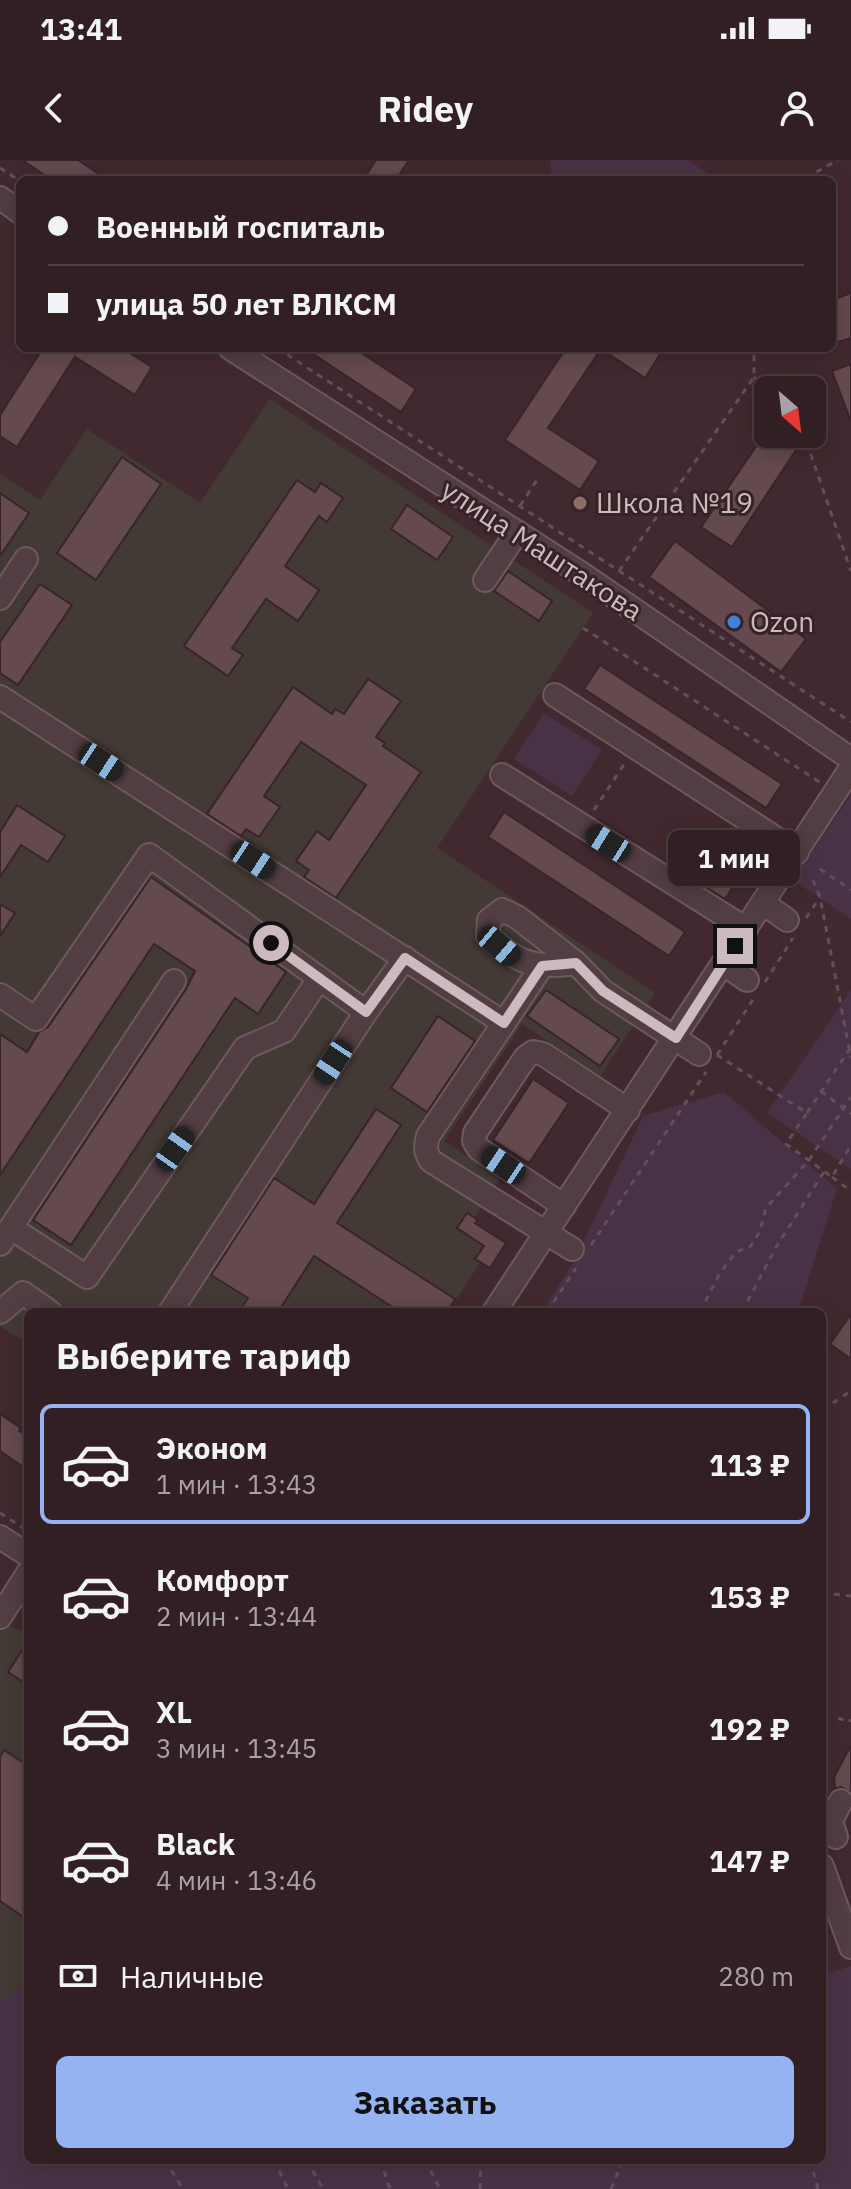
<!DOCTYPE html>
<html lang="ru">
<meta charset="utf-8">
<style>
body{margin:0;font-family:"IBM Plex Sans",sans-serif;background:#3a272b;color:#f1f3f6;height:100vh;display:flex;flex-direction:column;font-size:30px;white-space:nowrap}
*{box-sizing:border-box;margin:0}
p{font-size:26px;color:#a8a2a6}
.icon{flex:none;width:44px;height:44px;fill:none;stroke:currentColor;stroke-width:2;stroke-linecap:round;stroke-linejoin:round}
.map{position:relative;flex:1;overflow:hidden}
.panel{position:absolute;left:24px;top:1148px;width:802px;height:856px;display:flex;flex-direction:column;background:#321f23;border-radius:12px;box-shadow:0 4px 20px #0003,0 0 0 2px #4d3d41}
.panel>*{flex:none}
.guide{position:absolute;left:16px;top:16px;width:820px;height:176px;border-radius:12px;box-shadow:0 4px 20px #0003,0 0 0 2px #4d3d41;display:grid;align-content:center;height:176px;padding:0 32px;background:#321f23}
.needle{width:52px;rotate:152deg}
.controls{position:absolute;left:754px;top:216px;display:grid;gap:16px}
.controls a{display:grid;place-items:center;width:72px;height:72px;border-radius:12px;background:#321f23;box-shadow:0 4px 20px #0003,0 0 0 2px #4d3d41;font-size:40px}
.end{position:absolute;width:36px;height:36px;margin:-18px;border:10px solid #ccbbbe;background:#111;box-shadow:0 0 0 4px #111}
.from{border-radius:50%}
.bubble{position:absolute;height:56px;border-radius:12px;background:#321f23;box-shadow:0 4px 20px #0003,0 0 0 2px #4d3d41;font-size:26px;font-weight:700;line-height:56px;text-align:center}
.car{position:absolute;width:24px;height:48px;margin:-24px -12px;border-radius:10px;box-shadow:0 0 6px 2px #0007;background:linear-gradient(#222 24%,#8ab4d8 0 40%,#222 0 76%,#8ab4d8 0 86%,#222 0)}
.guide b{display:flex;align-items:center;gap:28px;height:76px;font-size:30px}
.guide b+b{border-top:2px solid #4d3d41}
.guide i{width:20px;height:20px;background:#f1f3f6}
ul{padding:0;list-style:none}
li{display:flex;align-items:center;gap:24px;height:120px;margin:0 16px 12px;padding:0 16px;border:4px solid transparent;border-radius:12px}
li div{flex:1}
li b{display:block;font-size:30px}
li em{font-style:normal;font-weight:700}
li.active{border-color:#95b2f1}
li>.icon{width:72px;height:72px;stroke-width:1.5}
h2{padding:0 32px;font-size:36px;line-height:96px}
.pay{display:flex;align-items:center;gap:20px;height:88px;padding:0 32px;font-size:30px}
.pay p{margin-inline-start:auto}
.button{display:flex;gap:16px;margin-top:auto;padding:16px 32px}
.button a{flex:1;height:92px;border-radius:12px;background:#95b2f1;color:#111;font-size:32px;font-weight:700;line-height:92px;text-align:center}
.status{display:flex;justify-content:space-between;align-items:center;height:56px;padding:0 40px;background:#321f23;direction:ltr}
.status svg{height:22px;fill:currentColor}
header{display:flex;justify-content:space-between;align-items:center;height:104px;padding:0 32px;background:#321f23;font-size:36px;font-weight:700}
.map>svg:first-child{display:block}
.medical{fill:#433a35}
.green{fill:#4a3246}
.building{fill:#64494f;stroke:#392429;stroke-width:2}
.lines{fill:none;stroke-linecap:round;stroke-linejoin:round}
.minor-casing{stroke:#6c595d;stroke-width:26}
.path{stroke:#644e5d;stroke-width:3;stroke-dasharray:6 6;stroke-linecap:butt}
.minor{stroke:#523d42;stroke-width:22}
.route{stroke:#ccbbbe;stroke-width:10}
.education-dot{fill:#8d6e63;stroke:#372227;stroke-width:3}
.shop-dot{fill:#3f7fe0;stroke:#372227;stroke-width:3}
.labels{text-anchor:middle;stroke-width:6;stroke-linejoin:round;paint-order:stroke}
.poi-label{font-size:28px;fill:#ccbbbe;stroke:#372227;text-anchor:start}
.street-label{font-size:28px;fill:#ccbbbe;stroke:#372227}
</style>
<div class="status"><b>13:41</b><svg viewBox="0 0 49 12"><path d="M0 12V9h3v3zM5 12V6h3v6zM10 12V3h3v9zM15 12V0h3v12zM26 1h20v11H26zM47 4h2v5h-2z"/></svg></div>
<header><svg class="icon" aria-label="back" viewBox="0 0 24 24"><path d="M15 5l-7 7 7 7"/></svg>Ridey<svg class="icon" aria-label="person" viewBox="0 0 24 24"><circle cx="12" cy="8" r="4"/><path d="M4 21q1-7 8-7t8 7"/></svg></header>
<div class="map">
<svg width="851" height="2029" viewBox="0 0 851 2029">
<rect width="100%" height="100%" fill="#42292f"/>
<g class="medical">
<polygon points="270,239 593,453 437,688 655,833 600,916 522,864 444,981 500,1019 474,1058 467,1053 457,1068 483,1086 475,1099 480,1103 448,1152 28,1152 28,1184 0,1166 0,314 40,340 87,269 200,343"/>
<polygon points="0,1464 28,1471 28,1814 14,1835 0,1841"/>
</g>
<g class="green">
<polygon points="550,0 688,0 717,20 552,20"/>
<polygon points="544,553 602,590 572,636 514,599"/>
<polygon points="851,635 851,759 793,720"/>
<polygon points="851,830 851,1009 767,953"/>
<polygon points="724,932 837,1029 798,1152 542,1152 575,1100 643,956"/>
<polygon points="851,1806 851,2029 0,2029 0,1841 14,1835 28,1814 28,2000 822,2000 822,1816"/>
</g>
<g class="building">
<polygon points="22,0 78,0 108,20 52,20"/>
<polygon points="376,0 409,0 396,20 363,20"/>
<polygon points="851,133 851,178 832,184 832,140"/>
<polygon points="43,188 122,188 152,207 135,235 75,197 17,287 0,276 0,255"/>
<polygon points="304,188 354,188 416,229 401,252"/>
<polygon points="566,188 653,188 661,193 645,218 601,189 548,268 599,301 580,330 505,280"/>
<polygon points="851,204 851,259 850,259 832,211"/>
<polygon points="768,269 768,274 775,274 796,290 732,387 701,367"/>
<polygon points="122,297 161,324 96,420 57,393"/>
<polygon points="297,320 315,332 321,323 343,338 327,362 319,356 285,406 319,430 298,461 266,439 232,488 243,495 228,516 184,486"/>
<polygon points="0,333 29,353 0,396"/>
<polygon points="407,345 453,377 437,400 391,369"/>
<polygon points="675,381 806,479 781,512 649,417"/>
<polygon points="508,411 552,441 539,461 494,431"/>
<polygon points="40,424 72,445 18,525 0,513 0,482"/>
<polygon points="600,505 782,624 766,648 584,529"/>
<polygon points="368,519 401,541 376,577 385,583 383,586 421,612 336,738 304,717 309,710 296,701 317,671 329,680 366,625 301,582 264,636 280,647 259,677 246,669 241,676 207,654 293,527 332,554 335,549 344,554"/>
<polygon points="17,645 65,676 48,702 21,685 0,717 0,672"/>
<polygon points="504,652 685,772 669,796 488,677"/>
<polygon points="721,666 757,690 725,739 688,716"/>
<polygon points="151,717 286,812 258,854 235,838 71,1085 33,1060 186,829 195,811 154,784 0,1015 0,874 27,892 39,872 48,867"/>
<polygon points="0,744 15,753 0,776"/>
<polygon points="546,830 619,879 600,906 527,856"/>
<polygon points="438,856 475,881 427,952 391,928"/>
<polygon points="533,919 569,943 529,1003 493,980"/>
<polygon points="376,949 401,965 337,1063 455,1139 447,1152 400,1152 314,1096 278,1152 239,1152 248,1138 211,1115 274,1018 314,1044"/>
<polygon points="467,1053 478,1060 475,1063 506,1083 490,1108 475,1099 484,1086 457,1068"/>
<polygon points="851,1154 851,1199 830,1184"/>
<polygon points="0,1254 21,1268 19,1271 28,1276 28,1310 0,1291"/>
<polygon points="28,1481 28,1525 8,1512"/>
<polygon points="851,1585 851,1632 841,1627 835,1629 834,1617"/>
<polygon points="4,1590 28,1606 28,1760 0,1741 0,1597"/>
</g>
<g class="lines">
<g class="minor-casing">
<g id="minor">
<polyline points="0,38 20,52"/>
<polyline points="230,188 582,414 851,599"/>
<polyline points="485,420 517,372"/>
<polyline points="0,438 26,399"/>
<polyline points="555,535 797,692"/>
<path d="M0 537 504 863 428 976C425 986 425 992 431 1001L572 1089"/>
<polyline points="502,615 746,769"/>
<polyline points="763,743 787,760"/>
<path d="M576 803C534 809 519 804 488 776L489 760 502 750 517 757 576 803 603 831 699 894"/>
<polyline points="724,804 747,820"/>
<polyline points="0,835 36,859 149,695 366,852 405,798"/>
<polyline points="504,863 542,806"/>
<polyline points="564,1046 479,989 474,981 475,973 525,898 533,892 543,894 628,950"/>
<polyline points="11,1068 87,1117 245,888 284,871 319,819"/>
<polyline points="0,1084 174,821"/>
<polyline points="0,1152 23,1133 50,1152"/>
<polyline points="170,1152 366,852"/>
<polyline points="494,1152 851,608"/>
<polyline points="0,1377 28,1395"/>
<polyline points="0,1457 28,1413"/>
<polyline points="836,1677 831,1661 841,1641"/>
<polyline points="822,1706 851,1787"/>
</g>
</g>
<g class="path">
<polyline points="0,8 20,21"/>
<polyline points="814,20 811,15 838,0"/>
<polyline points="832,54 835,59 832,64"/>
<polyline points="277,188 851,562"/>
<polyline points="754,217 768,235"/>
<polyline points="798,274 809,289 851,411"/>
<polyline points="520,346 539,317"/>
<polyline points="619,411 754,217 754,188"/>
<polyline points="583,468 821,623"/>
<polyline points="594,650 625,603"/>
<polyline points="820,709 851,730"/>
<polyline points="813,720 820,737 851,898"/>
<polyline points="806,758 820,737"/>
<polyline points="765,822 793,778"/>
<polyline points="717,895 754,838"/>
<polyline points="717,895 807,953 786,984 832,1017 851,985"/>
<polyline points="821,931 851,954"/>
<polyline points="807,953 851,887"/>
<polyline points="832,1017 851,1031"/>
<polyline points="591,1085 706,912"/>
<polyline points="547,1152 576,1108"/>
<polyline points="700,1152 720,1113 736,1092 751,1086 760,1071 766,1048 809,1000 851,937"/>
<polyline points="742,1152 776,1087 824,1012"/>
<polyline points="822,1248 828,1246 851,1231"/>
<polyline points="0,1353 28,1371"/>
<polyline points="822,1433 851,1436"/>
<polyline points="838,1558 849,1562 851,1559"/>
<polyline points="165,2000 183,2029"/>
<polyline points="274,2000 288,2029"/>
<polyline points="307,2000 323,2029"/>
<polyline points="380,2000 390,2029"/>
<polyline points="425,2000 440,2029"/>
<polyline points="810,2000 818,2029"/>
<polyline points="480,2029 481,2000"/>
<polyline points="611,2029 623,2000"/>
</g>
<use href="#minor" class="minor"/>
</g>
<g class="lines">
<polyline class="route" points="271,783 366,852 405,798 504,863 542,806 576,803 603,831 676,878 735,786"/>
</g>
<circle class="education-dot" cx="580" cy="343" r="8"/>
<circle class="shop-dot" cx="734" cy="462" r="8"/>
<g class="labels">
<g class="poi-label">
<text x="596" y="353">Школа №19</text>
<text x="750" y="472">Ozon</text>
</g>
<g class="street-label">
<text transform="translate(542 390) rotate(33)" y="10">улица Маштакова</text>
</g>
</g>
</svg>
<div class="controls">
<a><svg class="needle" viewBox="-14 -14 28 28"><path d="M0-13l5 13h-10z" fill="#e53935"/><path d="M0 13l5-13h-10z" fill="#a8a2a6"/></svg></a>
</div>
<i class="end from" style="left:271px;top:783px"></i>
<i class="end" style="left:735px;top:786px"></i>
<div class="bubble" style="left:668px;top:670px;width:132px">1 мин</div>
<i class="car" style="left:101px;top:602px;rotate:123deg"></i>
<i class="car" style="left:608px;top:683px;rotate:302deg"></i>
<i class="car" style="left:253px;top:700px;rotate:123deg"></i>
<i class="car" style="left:499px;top:786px;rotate:130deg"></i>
<i class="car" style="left:333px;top:902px;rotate:213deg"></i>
<i class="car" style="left:175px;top:989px;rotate:35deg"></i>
<i class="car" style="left:503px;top:1005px;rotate:304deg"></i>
<div class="guide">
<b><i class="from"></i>Военный госпиталь</b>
<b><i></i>улица 50 лет ВЛКСМ</b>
</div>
<section class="panel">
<h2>Выберите тариф</h2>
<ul>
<li class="active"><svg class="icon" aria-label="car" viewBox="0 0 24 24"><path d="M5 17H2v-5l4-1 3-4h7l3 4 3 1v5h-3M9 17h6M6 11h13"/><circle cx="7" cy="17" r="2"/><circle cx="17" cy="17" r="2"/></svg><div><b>Эконом</b><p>1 мин · 13:43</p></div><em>113 ₽</em></li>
<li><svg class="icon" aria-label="car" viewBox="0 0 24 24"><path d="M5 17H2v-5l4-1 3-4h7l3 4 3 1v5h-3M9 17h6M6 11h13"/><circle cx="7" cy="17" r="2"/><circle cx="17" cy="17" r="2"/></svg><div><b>Комфорт</b><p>2 мин · 13:44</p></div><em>153 ₽</em></li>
<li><svg class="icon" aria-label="car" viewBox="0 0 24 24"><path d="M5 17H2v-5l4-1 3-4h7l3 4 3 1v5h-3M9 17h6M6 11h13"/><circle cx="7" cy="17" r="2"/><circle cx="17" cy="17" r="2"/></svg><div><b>XL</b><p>3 мин · 13:45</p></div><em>192 ₽</em></li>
<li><svg class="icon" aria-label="car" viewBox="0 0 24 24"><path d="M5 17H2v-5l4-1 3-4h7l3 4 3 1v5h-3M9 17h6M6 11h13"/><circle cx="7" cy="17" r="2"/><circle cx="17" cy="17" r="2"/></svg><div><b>Black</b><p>4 мин · 13:46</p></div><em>147 ₽</em></li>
</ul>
<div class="pay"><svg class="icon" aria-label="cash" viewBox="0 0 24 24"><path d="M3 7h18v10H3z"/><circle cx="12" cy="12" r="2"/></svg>Наличные<p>280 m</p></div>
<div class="button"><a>Заказать</a></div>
</section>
</div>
